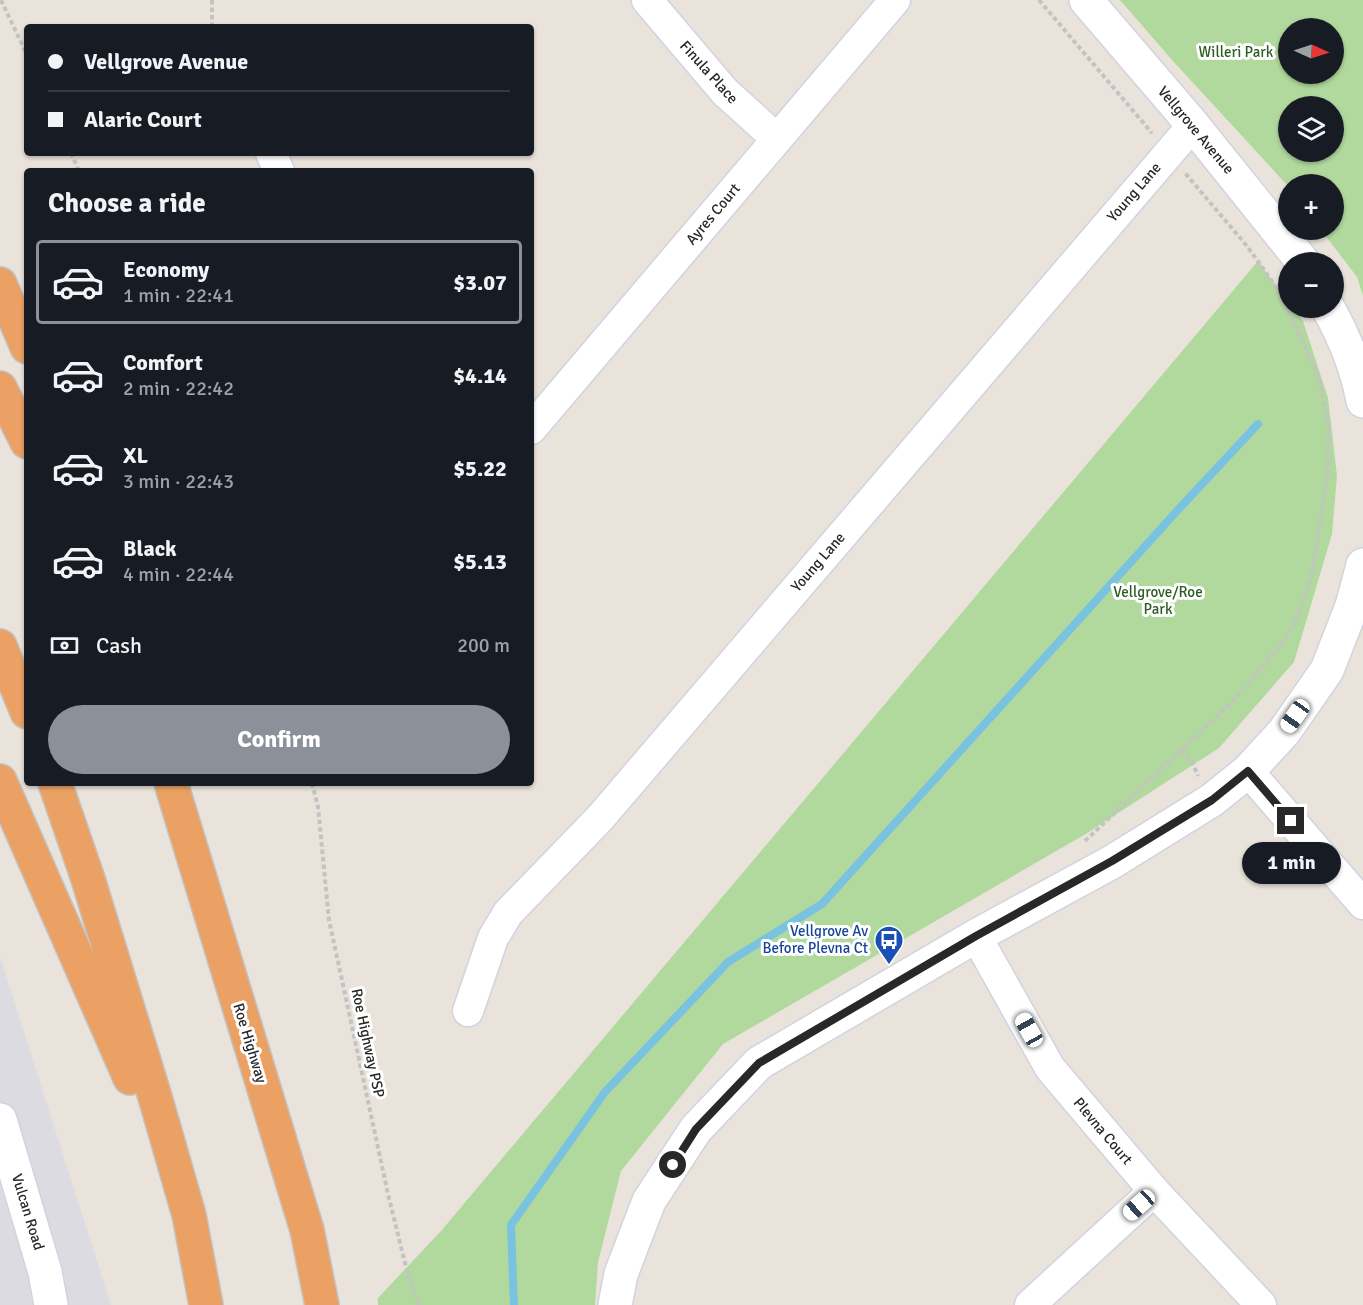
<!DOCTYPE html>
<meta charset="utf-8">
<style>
body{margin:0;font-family:Signika,sans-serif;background:#242831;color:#f1f3f6;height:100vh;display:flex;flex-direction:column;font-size:22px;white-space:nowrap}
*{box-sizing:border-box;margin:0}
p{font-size:20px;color:#9ea1a6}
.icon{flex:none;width:33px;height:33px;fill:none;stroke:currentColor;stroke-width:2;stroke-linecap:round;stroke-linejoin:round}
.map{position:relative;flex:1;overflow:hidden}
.side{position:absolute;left:24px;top:168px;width:510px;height:618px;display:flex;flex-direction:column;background:#171b24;border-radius:6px;box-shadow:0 2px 4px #0004}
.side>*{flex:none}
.hud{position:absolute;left:24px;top:24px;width:510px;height:132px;border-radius:6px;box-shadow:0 2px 4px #0004;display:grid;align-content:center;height:132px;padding:0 24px;background:#171b24}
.needle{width:39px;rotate:93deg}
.tools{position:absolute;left:1278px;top:18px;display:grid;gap:12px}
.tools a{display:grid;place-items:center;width:66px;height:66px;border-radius:50%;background:#171b24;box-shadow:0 2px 4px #0004;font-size:30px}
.end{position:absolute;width:27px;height:27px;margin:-14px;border:8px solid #282828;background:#fff;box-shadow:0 0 0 3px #fff}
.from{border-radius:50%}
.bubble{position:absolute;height:42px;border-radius:21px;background:#171b24;box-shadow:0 2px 4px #0004;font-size:20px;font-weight:700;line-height:42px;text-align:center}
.car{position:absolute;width:18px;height:36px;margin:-18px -9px;border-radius:8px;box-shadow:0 0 4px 2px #0007;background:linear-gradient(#fff 24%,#345 0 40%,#fff 0 76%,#345 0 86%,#fff 0)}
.hud b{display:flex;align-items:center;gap:21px;height:57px;font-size:22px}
.hud b+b{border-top:2px solid #363941}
.hud i{width:15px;height:15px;background:#f1f3f6}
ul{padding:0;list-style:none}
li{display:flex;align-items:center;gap:18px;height:84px;margin:0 12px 9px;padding:0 12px;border:3px solid transparent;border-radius:6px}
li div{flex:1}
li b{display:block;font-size:22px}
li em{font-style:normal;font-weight:700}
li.selected{border-color:#8c9099}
li>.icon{width:54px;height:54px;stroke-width:1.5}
h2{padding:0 24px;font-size:27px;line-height:72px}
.pay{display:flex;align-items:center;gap:15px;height:66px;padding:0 24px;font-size:22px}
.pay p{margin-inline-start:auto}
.button{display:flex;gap:12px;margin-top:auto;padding:12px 24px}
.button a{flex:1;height:69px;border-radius:36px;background:#8c9099;color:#fff;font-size:24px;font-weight:700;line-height:69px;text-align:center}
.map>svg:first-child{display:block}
.industrial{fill:#dddbe2}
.green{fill:#b1d99d;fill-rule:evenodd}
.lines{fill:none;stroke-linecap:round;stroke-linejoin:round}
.stream{stroke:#79c2e0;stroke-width:8}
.street-casing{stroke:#d1d3df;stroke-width:33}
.secondary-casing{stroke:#d1d3df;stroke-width:36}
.highway-casing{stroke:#c3c3c3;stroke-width:36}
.path{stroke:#c3c3c3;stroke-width:4;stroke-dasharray:4.5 3;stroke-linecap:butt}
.street{stroke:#fff;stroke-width:30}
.secondary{stroke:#fff;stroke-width:33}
.highway{stroke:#eba164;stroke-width:33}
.route{stroke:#282828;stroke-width:8}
.labels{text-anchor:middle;stroke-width:6;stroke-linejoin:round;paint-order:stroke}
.park-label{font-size:15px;fill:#2c5c21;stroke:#fff}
.street-label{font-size:15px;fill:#282828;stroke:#fff}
.transit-label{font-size:15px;fill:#164399;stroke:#fff;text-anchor:end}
</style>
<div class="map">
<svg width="1363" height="1305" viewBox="0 0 1363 1305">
<rect width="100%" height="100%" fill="#e9e3db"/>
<polygon class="industrial" points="0,957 111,1305 0,1305"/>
<g class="green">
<path d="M1120 0H1363V295L1357 277 1321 230H1334V184L1288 186 1172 60ZM1288 28H1334V74H1288ZM1288 106H1334V152H1288Z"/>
<polygon points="1258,261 1288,302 1288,308 1293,308 1303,321 1328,398 1337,476 1332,534 1294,662 1219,748 1084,835 723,1044 621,1171 598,1262 595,1305 378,1305 378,1298 441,1231"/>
</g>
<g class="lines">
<polyline class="stream" points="514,1305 511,1225 605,1092 728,962 822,904 1176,512 1258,424"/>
<g class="street-casing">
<g id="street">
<polyline points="647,0 725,92 777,139"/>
<polyline points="271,153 279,171"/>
<polyline points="531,429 895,0"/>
<polyline points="1248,771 1363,904"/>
<polyline points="976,936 1050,1068 1154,1191 1261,1305"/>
<polyline points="468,1011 493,938 508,913 600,818 1193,125"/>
<polyline points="1030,1305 1154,1191"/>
</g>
</g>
<g class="secondary-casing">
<g id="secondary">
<polyline points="1086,0 1193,125 1303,262"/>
<path d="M1328 308C1344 336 1357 369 1363 401"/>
<polyline points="0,1120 45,1272 51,1305"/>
<polyline points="615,1305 621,1274 649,1201 696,1129 759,1063 976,936 1112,862 1212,800 1248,771 1284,732 1327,670 1352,606 1363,565"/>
</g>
</g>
<g class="highway-casing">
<g id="highway">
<polyline points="0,284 27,347"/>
<polyline points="0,388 27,442"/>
<polyline points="0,646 27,712"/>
<polyline points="0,781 130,1078"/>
<polyline points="55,783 88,879 155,1097 189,1215 206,1305"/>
<polyline points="171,783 307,1230 322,1305"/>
</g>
</g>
<g class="path">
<polyline points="1,0 27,55"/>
<polyline points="212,0 212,27"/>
<polyline points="1039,0 1152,133"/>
<polyline points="71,153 79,171"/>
<polyline points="1181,750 1193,764 1198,776"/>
<polyline points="312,783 318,807 329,920 388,1194 409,1279 419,1305"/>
<polyline points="1085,841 1231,703 1266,663 1293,627 1311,579 1328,472 1329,425 1317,372 1293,321 1274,284 1247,246 1185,173"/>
</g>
<use href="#street" class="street"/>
<use href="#secondary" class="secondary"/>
<use href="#highway" class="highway"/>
</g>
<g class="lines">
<polyline class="route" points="673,1165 696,1129 759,1063 976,936 1112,861 1212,800 1248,771 1291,821"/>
</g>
<defs>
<g id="bus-pin" transform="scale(1.5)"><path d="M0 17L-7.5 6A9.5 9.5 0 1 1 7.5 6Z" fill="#1a4fb4" stroke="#fff"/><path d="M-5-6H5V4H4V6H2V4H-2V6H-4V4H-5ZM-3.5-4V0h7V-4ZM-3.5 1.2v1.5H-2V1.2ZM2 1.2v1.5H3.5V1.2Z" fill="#fff"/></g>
</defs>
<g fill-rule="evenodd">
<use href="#bus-pin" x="889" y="940"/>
</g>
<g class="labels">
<g class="park-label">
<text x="1236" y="57">Willeri Park</text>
<text x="1158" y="597">Vellgrove/Roe<tspan x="1158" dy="17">Park</tspan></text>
</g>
<g class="street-label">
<text transform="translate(709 72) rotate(48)" y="5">Finula Place</text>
<text transform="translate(1196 130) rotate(50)" y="5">Vellgrove Avenue</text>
<text transform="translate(1134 192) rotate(-49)" y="5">Young Lane</text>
<text transform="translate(713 214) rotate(-50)" y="5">Ayres Court</text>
<text transform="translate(818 562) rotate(-49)" y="5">Young Lane</text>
<text transform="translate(250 1043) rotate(73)" y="5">Roe Highway</text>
<text transform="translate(368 1043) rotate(78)" y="5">Roe Highway PSP</text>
<text transform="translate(1103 1131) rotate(50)" y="5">Plevna Court</text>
<text transform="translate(28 1212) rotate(73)" y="5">Vulcan Road</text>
</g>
<g class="transit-label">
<text x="868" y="936">Vellgrove Av<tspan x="868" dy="17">Before Plevna Ct</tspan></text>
</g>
</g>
</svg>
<div class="tools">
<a><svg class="needle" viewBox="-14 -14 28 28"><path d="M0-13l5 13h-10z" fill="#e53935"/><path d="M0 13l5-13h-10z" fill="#9ea1a6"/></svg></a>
<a><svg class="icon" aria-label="layers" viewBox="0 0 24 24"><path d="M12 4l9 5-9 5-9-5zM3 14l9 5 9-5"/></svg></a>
<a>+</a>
<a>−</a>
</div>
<i class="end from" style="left:673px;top:1165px"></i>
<i class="end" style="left:1291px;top:821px"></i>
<div class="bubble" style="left:1242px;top:842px;width:99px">1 min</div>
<i class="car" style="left:1295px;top:716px;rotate:215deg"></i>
<i class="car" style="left:1029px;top:1030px;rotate:331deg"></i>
<i class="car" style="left:1139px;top:1205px;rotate:228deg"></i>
<div class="hud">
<b><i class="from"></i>Vellgrove Avenue</b>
<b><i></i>Alaric Court</b>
</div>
<section class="side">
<h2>Choose a ride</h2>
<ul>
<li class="selected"><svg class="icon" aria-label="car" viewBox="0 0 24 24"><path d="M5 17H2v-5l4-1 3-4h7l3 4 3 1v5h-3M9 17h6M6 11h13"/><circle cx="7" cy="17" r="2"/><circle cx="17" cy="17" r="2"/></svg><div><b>Economy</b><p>1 min · 22:41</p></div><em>$3.07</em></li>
<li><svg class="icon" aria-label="car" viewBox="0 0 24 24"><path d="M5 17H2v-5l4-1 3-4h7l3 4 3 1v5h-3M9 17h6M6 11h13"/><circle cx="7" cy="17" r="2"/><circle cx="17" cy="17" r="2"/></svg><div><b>Comfort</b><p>2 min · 22:42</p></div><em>$4.14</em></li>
<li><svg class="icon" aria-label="car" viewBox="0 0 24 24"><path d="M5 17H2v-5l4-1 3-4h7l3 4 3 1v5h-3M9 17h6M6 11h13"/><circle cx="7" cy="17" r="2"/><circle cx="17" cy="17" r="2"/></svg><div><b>XL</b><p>3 min · 22:43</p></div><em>$5.22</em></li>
<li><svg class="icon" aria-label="car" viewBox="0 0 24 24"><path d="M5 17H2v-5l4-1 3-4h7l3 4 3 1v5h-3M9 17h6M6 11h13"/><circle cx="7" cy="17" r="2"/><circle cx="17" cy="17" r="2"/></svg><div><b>Black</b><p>4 min · 22:44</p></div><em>$5.13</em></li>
</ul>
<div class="pay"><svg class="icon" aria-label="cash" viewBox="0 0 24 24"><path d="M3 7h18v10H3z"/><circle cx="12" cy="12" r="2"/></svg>Cash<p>200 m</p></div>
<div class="button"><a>Confirm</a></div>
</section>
</div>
